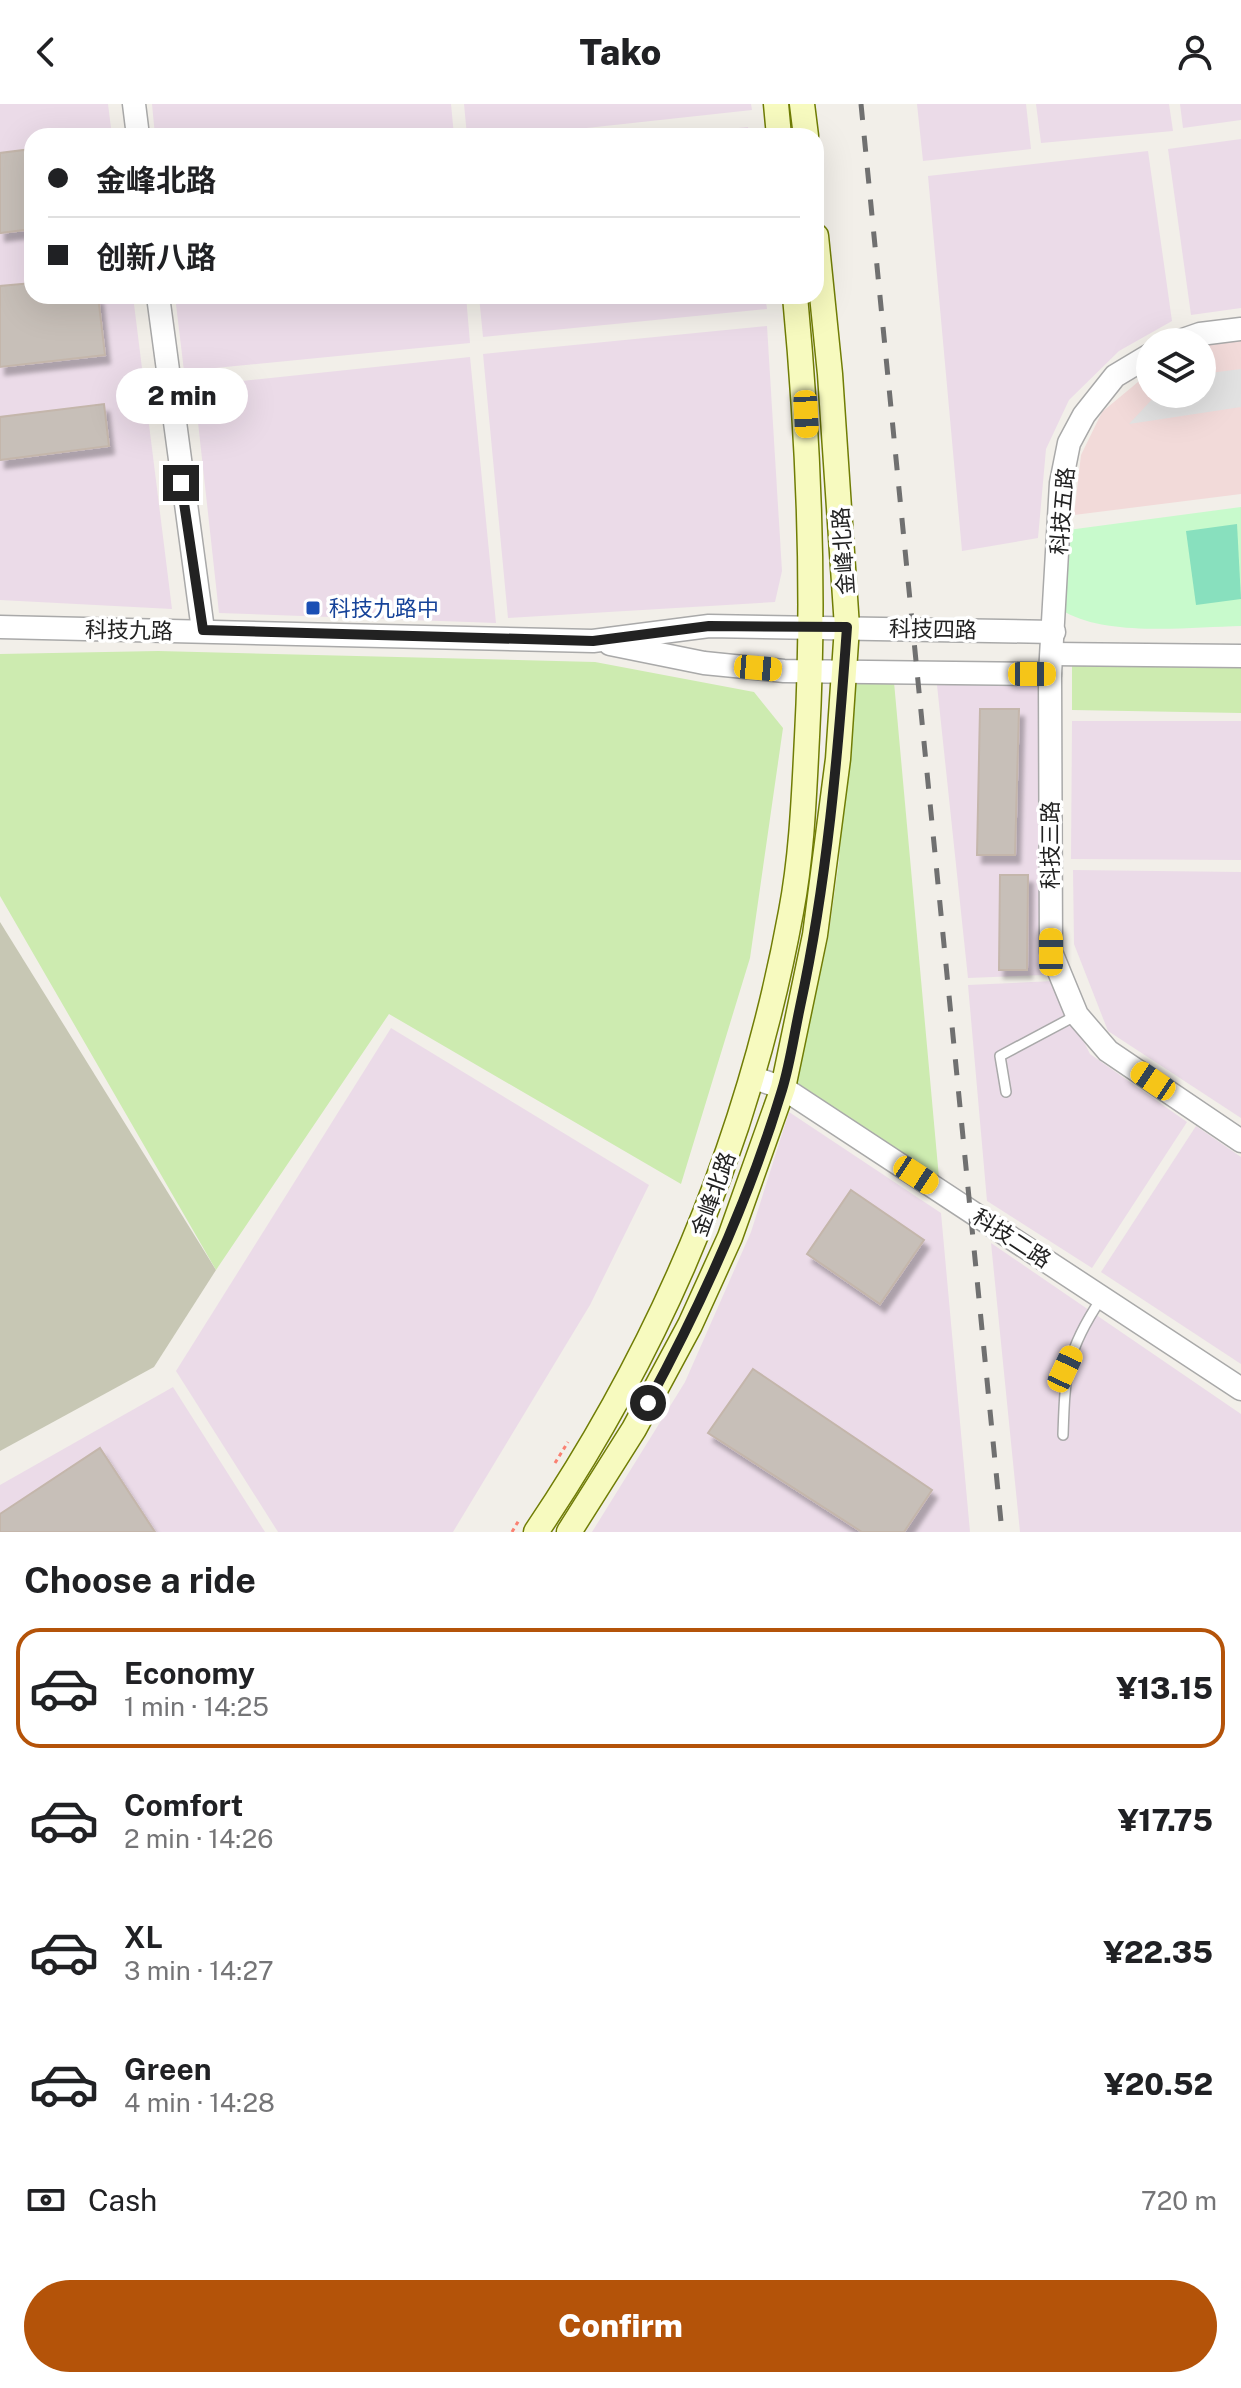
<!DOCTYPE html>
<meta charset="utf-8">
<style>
body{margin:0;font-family:"Public Sans","Noto Sans SC",sans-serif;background:#f2f2f2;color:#202124;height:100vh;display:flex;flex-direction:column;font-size:30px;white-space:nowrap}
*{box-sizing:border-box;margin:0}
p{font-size:26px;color:#757577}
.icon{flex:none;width:44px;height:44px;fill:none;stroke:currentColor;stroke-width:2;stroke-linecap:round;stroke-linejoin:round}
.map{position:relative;height:1428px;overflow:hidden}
.side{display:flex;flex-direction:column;background:#fff;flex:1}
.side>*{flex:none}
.top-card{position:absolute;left:24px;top:24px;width:800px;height:176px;border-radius:24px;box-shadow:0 8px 32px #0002;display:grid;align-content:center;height:176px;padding:0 24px;background:#fff}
.tools{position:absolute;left:1136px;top:224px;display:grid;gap:16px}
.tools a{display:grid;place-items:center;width:80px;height:80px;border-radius:50%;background:#fff;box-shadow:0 8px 32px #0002;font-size:40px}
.end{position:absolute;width:36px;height:36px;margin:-18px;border:10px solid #222;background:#fff;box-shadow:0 0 0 4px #fff}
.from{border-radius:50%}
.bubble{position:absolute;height:56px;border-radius:28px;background:#fff;box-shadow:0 8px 32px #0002;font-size:26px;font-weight:800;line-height:56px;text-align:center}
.car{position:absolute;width:24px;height:48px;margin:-24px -12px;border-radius:10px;box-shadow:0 0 6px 2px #0007;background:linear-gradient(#f5c518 24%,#345 0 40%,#f5c518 0 76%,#345 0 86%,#f5c518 0)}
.top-card b{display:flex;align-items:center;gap:28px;height:76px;font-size:30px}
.top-card b+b{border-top:2px solid #e0e0e0}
.top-card i{width:20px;height:20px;background:#202124}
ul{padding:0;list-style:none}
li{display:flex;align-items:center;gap:24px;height:120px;margin:0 16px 12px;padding:0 8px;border:4px solid transparent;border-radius:24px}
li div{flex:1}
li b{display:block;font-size:30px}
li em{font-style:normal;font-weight:800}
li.selected{border-color:#b45309}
li>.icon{width:72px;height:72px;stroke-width:1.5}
h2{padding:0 24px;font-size:36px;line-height:96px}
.pay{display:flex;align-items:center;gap:20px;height:88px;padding:0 24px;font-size:30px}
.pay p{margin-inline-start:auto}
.cta{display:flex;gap:16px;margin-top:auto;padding:16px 24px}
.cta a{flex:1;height:92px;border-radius:48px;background:#b45309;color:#fff;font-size:32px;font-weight:800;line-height:92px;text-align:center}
header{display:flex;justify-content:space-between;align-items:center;height:104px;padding:0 24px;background:#fff;font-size:36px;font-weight:800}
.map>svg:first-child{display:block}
.commercial{fill:#f2dad9}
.industrial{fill:#ebdbe8}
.construction{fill:#c7c7b4}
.grass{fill:#cdebb0}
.park{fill:#c8facc}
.pitch{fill:#88e0be}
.parking{fill:#e2e2e2}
.building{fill:#c7bfb8;stroke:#c4b6ab;stroke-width:2;filter:url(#shadow)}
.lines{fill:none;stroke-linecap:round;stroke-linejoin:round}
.service-casing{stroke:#a9a9a9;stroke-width:12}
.tertiary-casing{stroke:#a9a9a9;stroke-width:25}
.secondary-casing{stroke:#707d05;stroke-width:27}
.path{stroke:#fa8072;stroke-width:3;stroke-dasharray:4 4;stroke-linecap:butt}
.service{stroke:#fff;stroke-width:9}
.tertiary{stroke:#fff;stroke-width:22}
.secondary{stroke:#f7fabf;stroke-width:24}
.rail{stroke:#707070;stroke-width:5;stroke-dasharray:16 16;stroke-linecap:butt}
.route{stroke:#222;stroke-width:10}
.transit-dot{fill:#1a4fb4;stroke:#fff;stroke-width:3}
.labels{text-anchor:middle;stroke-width:7;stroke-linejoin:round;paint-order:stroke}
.street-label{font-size:22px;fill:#222;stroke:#fff}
.transit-label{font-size:22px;fill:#164399;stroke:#fff;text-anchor:start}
</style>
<header><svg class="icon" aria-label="back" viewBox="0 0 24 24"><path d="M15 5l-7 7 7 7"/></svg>Tako<svg class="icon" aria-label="person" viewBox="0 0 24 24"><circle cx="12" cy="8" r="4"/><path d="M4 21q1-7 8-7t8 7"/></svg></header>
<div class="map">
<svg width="1241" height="1428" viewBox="0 0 1241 1428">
<defs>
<filter id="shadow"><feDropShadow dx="5" dy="8" stdDeviation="2" flood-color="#0004"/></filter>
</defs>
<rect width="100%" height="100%" fill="#f2efe9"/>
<polygon class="commercial" points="1241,233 1241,390 1074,411 1081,351 1102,308 1150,268 1150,290 1202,290 1202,244 1220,236"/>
<g class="industrial">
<polygon points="0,0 108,0 112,32 32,32 32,192 133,192 172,505 0,496"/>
<polygon points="152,0 451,0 454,32 155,32"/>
<polygon points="464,0 751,0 752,6 513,32 467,32"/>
<polygon points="917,0 1026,0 1031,45 923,57"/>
<polygon points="1036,0 1169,0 1173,27 1041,39"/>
<polygon points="1180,0 1241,0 1241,16 1183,24"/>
<polygon points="748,23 749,32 661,32"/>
<polygon points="1241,35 1241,204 1191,211 1168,45"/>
<polygon points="1148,47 1172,217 1119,247 1069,296 1046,345 1038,434 962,447 928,72"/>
<polygon points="175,192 466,192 470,239 184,267"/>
<polygon points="479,192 765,192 767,205 483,233"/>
<polygon points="767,222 782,467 775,498 508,514 483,250"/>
<polygon points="470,253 496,519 219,509 194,282"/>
<polygon points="937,581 1042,581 1044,871 968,874"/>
<polygon points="1072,617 1241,617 1241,756 1071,755"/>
<polygon points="1073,766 1241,768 1241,1014 1108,927 1074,840"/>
<polygon points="1054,877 1090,950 1187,1018 1092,1164 987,1097 968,881"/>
<polygon points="391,924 649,1081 590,1201 453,1428 278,1428 176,1267"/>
<polygon points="789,1008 941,1109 970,1428 592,1428 685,1278 751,1128"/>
<polygon points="1196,1022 1241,1053 1241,1260 1101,1168"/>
<polygon points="991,1139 1241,1310 1241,1428 1020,1428"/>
<polygon points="173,1283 265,1428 0,1428 0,1381"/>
</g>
<polygon class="construction" points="0,818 216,1166 154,1263 0,1347"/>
<g class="grass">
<polygon points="158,547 595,558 754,588 783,624 750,854 681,1080 389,910 216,1166 0,792 0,550"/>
<polygon points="1072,561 1241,562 1241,609 1072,606"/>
<polygon points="851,577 894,578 939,1074 796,978 828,835 839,757"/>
</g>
<path class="park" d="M1241 403V522C1191 523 1109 533 1065 508L1068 426Z"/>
<polygon class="pitch" points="1237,420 1241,495 1196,501 1186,427"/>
<polygon class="parking" points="1241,265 1241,303 1129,320 1157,290 1202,290 1202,270"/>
<g class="building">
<polygon points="32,45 32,125 0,129 0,49"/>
<polygon points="32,179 32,192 98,192 105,251 0,263 0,182"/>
<polygon points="104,300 109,342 0,356 0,313"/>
<polygon points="980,605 1019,605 1015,751 977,751"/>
<polygon points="1000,771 1028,771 1027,866 999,866"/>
<polygon points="851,1086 924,1136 880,1200 807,1150"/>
<polygon points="753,1265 932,1386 904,1428 862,1428 708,1329"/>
<polygon points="100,1344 155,1428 0,1428 0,1410"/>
</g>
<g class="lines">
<g class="service-casing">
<g id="service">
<polyline points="1006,988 1000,952 1077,911"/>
<path d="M1063 1331C1065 1270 1066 1247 1101 1195"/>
</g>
</g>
<g class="tertiary-casing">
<g id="tertiary">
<polyline points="134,0 138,32"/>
<polyline points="158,192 203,526"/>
<polyline points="1177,238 1200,230 1241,225"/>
<polyline points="1150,251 1115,272 1084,311 1069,339 1061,379 1050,570 1051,848 1077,911 1108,947 1241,1037"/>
<polyline points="0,523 593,537 709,522 1054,528"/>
<polyline points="610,540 704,559 784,567 1050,570"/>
<polyline points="1052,550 1241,552"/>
<polyline points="752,973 783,984 1241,1285"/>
</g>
</g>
<g class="secondary-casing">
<g id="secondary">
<polyline points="776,0 779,32"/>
<polyline points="802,0 806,32"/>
<path d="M536 1428C663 1240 750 1032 791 808 802 750 804 691 807 633 815 485 809 340 795 192"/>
<polyline points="569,1428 634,1325 690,1221 730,1133 783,984 815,831 838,655 847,523 830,270 816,132"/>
</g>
</g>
<g class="path">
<polyline points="555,1359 568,1338"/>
<polyline points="512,1428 519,1416"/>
</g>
<use href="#service" class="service"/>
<use href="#tertiary" class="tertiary"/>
<use href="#secondary" class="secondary"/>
<polyline class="rail" points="861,0 1002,1428"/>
</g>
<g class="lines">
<path class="route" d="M181 379 203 526 593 537 709 522 847 523C838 651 827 778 800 903 794 931 790 960 782 986 749 1096 702 1199 648 1299"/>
</g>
<rect class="transit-dot" x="305" y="496" width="16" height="16" rx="4"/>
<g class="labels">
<g class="street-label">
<text transform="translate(1062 407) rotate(-85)" y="8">科技五路</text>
<text transform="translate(843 447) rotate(-94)" y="8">金峰北路</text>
<text transform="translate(933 525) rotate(1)" y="8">科技四路</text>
<text transform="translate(129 526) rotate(1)" y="8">科技九路</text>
<text transform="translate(1050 741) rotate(-90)" y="8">科技三路</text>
<text transform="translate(713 1090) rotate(-70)" y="8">金峰北路</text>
<text transform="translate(1012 1134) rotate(33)" y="8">科技二路</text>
</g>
<g class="transit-label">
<text x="329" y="512">科技九路中</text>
</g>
</g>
</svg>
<div class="tools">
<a><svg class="icon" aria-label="layers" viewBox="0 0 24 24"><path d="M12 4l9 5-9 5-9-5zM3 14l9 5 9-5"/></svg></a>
</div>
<i class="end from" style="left:648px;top:1299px"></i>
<i class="end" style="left:181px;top:379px"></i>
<div class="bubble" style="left:116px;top:264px;width:132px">2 min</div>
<i class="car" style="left:806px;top:310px;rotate:177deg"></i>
<i class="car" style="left:758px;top:564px;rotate:95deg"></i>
<i class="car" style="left:1032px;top:570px;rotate:90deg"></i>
<i class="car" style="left:1051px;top:848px;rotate:0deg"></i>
<i class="car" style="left:1153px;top:977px;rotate:304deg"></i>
<i class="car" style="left:916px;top:1071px;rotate:123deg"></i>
<i class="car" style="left:1065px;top:1265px;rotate:25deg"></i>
<div class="top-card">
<b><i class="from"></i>金峰北路</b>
<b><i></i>创新八路</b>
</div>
</div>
<section class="side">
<h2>Choose a ride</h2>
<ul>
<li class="selected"><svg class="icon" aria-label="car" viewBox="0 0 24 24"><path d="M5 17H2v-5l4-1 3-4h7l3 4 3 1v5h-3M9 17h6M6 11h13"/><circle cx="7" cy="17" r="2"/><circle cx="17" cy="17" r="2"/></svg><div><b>Economy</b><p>1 min · 14:25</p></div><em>¥13.15</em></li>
<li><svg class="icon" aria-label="car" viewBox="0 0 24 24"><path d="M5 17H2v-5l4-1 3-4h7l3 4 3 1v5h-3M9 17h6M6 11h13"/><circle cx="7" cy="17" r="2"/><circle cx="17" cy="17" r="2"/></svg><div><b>Comfort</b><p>2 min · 14:26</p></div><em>¥17.75</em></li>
<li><svg class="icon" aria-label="car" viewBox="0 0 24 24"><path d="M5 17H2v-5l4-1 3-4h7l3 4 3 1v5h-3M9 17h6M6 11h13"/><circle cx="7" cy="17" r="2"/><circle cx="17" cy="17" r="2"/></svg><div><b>XL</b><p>3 min · 14:27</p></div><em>¥22.35</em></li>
<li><svg class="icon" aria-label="car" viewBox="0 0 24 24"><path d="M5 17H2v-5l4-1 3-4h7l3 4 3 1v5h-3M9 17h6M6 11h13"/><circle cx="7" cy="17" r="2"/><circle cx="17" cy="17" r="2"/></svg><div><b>Green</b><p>4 min · 14:28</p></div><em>¥20.52</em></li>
</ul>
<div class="pay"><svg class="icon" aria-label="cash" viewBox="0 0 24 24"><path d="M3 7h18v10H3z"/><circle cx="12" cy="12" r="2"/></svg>Cash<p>720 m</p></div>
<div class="cta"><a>Confirm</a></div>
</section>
